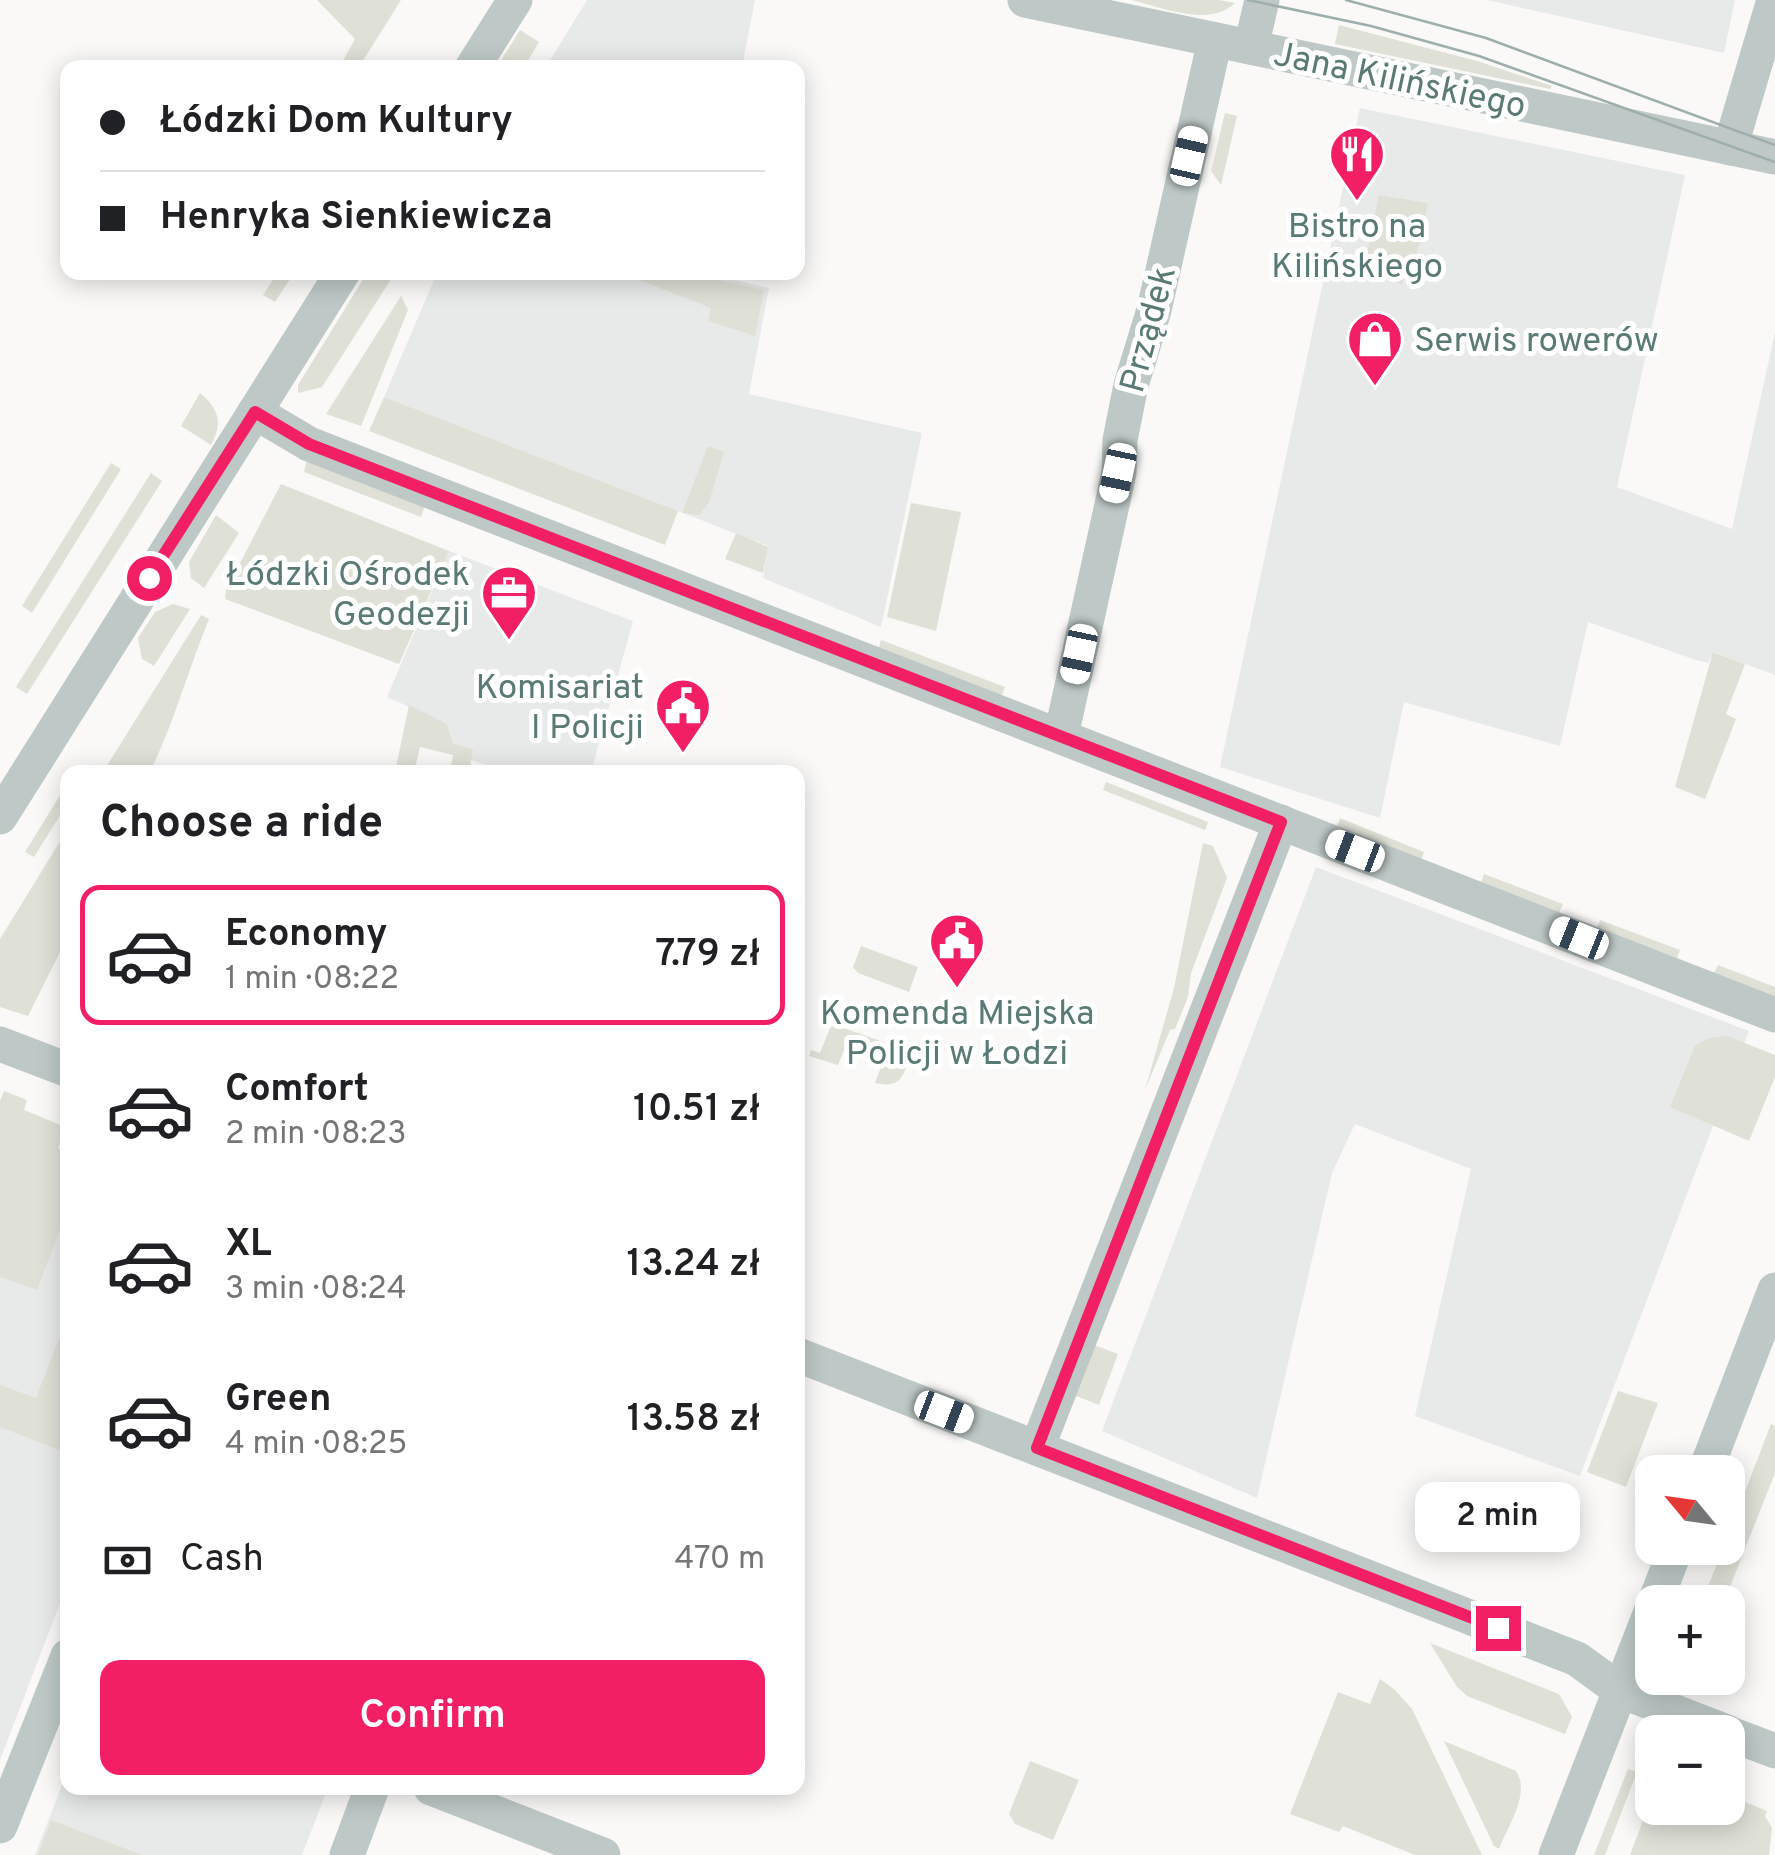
<!DOCTYPE html>
<meta charset="utf-8">
<style>
body{margin:0;font-family:Overpass,sans-serif;background:#f6f6f6;color:#202124;height:100vh;display:flex;flex-direction:column;font-size:38px;white-space:nowrap}
*{box-sizing:border-box;margin:0}
p{font-size:32px;color:#757577}
.icon{flex:none;width:55px;height:55px;fill:none;stroke:currentColor;stroke-width:2;stroke-linecap:round;stroke-linejoin:round}
.map{position:relative;flex:1;overflow:hidden}
.details{position:absolute;left:60px;top:765px;width:745px;height:1030px;display:flex;flex-direction:column;background:#fff;border-radius:20px;box-shadow:0 5px 25px #0003}
.details>*{flex:none}
.banner{position:absolute;left:60px;top:60px;width:745px;height:220px;border-radius:20px;box-shadow:0 5px 25px #0003;display:grid;align-content:center;height:220px;padding:0 40px;background:#fff}
.needle{width:65px;rotate:299deg}
.tools{position:absolute;left:1635px;top:1455px;display:grid;gap:20px}
.tools a{display:grid;place-items:center;width:110px;height:110px;border-radius:20px;background:#fff;box-shadow:0 5px 25px #0003;font-size:50px}
.end{position:absolute;width:45px;height:45px;margin:-22px;border:12px solid #f31f64;background:#fff;box-shadow:0 0 0 5px #fff}
.from{border-radius:50%}
.bubble{position:absolute;height:70px;border-radius:20px;background:#fff;box-shadow:0 5px 25px #0003;font-size:32px;font-weight:600;line-height:70px;text-align:center}
.car{position:absolute;width:30px;height:60px;margin:-30px -15px;border-radius:12px;box-shadow:0 0 8px 2px #0007;background:linear-gradient(#fff 24%,#345 0 40%,#fff 0 76%,#345 0 86%,#fff 0)}
.banner b{display:flex;align-items:center;gap:35px;height:95px;font-size:38px}
.banner b+b{border-top:2px solid #e0e0e0}
.banner i{width:25px;height:25px;background:#202124}
ul{padding:0;list-style:none}
li{display:flex;align-items:center;gap:30px;height:140px;margin:0 20px 15px;padding:0 20px;border:5px solid transparent;border-radius:20px}
li div{flex:1}
li b{display:block;font-size:38px}
li em{font-style:normal;font-weight:600}
li.selected{border-color:#f31f64}
li>.icon{width:90px;height:90px;stroke-width:1.5}
h2{padding:0 40px;font-size:45px;line-height:120px}
.pay{display:flex;align-items:center;gap:25px;height:110px;padding:0 40px;font-size:38px}
.pay p{margin-inline-start:auto}
.primary-button{display:flex;gap:20px;margin-top:auto;padding:20px 40px}
.primary-button a{flex:1;height:115px;border-radius:20px;background:#f31f64;color:#fff;font-size:40px;font-weight:600;line-height:115px;text-align:center}
.map>svg:first-child{display:block}
.built{fill:#e8eae9}
.green{fill:#dfe0d6}
.lines{fill:none;stroke-linecap:round;stroke-linejoin:round}
.minor{stroke:#bec9c7;stroke-width:35}
.tram{stroke:#9dafac;stroke-width:2.5}
.route{stroke:#f31f64;stroke-width:12}
.labels{text-anchor:middle;stroke-width:10;stroke-linejoin:round;paint-order:stroke}
.street-label{font-size:35px;fill:#597a75;stroke:#fff}
.poi-label{font-size:35px;fill:#597a75;stroke:#fff}
</style>
<div class="map">
<svg width="1775" height="1855" viewBox="0 0 1775 1855">
<rect width="100%" height="100%" fill="#faf9f8"/>
<g class="built">
<polygon points="587,0 755,0 742,67 546,67"/>
<polygon points="1487,0 1735,0 1724,53"/>
<polygon points="1360,108 1685,175 1617,487 1732,529 1775,332 1775,675 1714,652 1708,663 1693,659 1588,622 1560,746 1404,702 1380,818 1220,767"/>
<polygon points="700,272 769,288 749,394 922,433 881,627 763,578 768,546 384,397 437,273"/>
<polygon points="449,551 633,621 591,772 508,772 471,760 472,750 453,743 447,724 387,697"/>
<polygon points="1316,867 1749,1031 1580,1476 1415,1416 1471,1169 1355,1124 1332,1173 1257,1498 1102,1431"/>
<polygon points="67,1212 67,1585 0,1760 0,1277 37,1290"/>
<polygon points="67,1772 68,1788 328,1788 302,1855 35,1855"/>
</g>
<g class="green">
<polygon points="317,0 401,0 359,67 339,68 355,39"/>
<path d="M1131 0H1219L1235 3C1209 28 1162 7 1131 0Z"/>
<polygon points="1339,25 1477,61 1552,86 1550,89 1335,44"/>
<polygon points="520,30 539,42 524,67 497,67"/>
<polygon points="1225,113 1237,116 1221,185 1211,171"/>
<polygon points="1379,195 1428,203 1413,270 1406,269 1402,284 1362,275"/>
<polygon points="278,272 294,273 275,302 263,295"/>
<polygon points="367,273 395,273 322,387 298,393 298,385"/>
<polygon points="622,273 687,273 764,290 755,336 708,321 711,308"/>
<polygon points="401,296 408,310 361,426 326,414"/>
<path d="M200 393C219 409 223 423 211 445L181 426Z"/>
<polygon points="384,397 678,511 665,545 369,431"/>
<polygon points="708,446 724,452 709,502 699,515 682,513"/>
<polygon points="307,460 425,505 421,517 304,472"/>
<polygon points="111,463 121,469 32,613 22,606"/>
<polygon points="151,473 162,481 27,694 16,687"/>
<polygon points="281,484 449,551 399,664 225,599 226,590"/>
<polygon points="911,503 961,512 936,631 887,617"/>
<polygon points="216,515 239,533 204,588 191,578 189,562"/>
<polygon points="736,533 768,547 763,573 725,559"/>
<polygon points="173,604 190,609 154,666 142,659 138,638 155,612"/>
<path d="M201 615 209 619C188 670 174 723 150 772H103Z"/>
<polygon points="881,640 1005,687 1001,697 878,650"/>
<polygon points="1713,652 1745,664 1726,714 1736,719 1705,799 1675,787"/>
<polygon points="409,705 447,724 453,743 473,750 469,772 450,772 453,755 420,747 414,772 395,772"/>
<polygon points="1106,782 1208,822 1205,830 1103,790"/>
<polygon points="67,784 67,804 34,857 25,852"/>
<polygon points="1340,818 1424,852 1421,861 1337,827"/>
<polygon points="67,830 67,938 28,1016 0,1007 0,939"/>
<polygon points="1203,843 1213,846 1227,878 1191,973 1188,997 1175,1029 1170,1030 1145,1090 1174,988"/>
<polygon points="1484,874 1563,904 1559,913 1481,883"/>
<polygon points="1600,920 1680,950 1677,958 1597,928"/>
<polygon points="861,946 918,967 909,992 858,973 853,967"/>
<polygon points="1718,965 1775,987 1775,997 1714,973"/>
<path d="M835 1025 912 1052C903 1075 903 1089 875 1083L885 1056 847 1043 838 1065 809 1056 811 1050 820 1053 830 1028Z"/>
<polygon points="1727,1036 1775,1055 1775,1077 1749,1141 1670,1107 1695,1046 1708,1038"/>
<polygon points="4,1091 27,1100 24,1110 63,1126 65,1130 58,1148 67,1152 67,1212 37,1290 0,1277 0,1101"/>
<polygon points="59,1339 67,1342 67,1453 0,1427 0,1385 36,1398"/>
<polygon points="1094,1345 1118,1354 1099,1405 1074,1395"/>
<polygon points="1618,1391 1658,1403 1626,1487 1587,1472"/>
<polygon points="1771,1424 1775,1426 1775,1473 1724,1602 1702,1602 1723,1548 1728,1548 1728,1536"/>
<polygon points="1430,1643 1559,1694 1572,1717 1565,1734 1467,1696 1457,1687"/>
<polygon points="1380,1679 1395,1690 1412,1709 1482,1855 1415,1855 1343,1826 1339,1832 1290,1814 1338,1692 1370,1704"/>
<path d="M1444 1741 1516 1771C1531 1793 1508 1826 1499 1849L1494 1846Z"/>
<polygon points="1030,1761 1079,1780 1053,1840 1015,1824 1009,1814"/>
<polygon points="1628,1769 1637,1772 1605,1855 1594,1855"/>
<polygon points="1728,1795 1767,1811 1765,1816 1772,1828 1769,1855 1630,1855 1652,1797 1652,1808 1728,1808"/>
<polygon points="51,1820 142,1855 38,1855"/>
</g>
<g class="lines">
<g class="minor">
<polyline points="1025,0 1775,157"/>
<polyline points="1251,47 1262,0"/>
<polyline points="472,68 515,0"/>
<polyline points="1730,148 1774,0"/>
<polyline points="255,412 309,444 1775,1015"/>
<polyline points="1061,736 1119,473 1120,440 1131,385 1154,310 1215,40"/>
<polyline points="0,817 343,272"/>
<polyline points="0,1044 68,1070"/>
<polyline points="798,1355 1577,1659 1621,1691 1727,1732"/>
<polyline points="1037,1448 1281,822"/>
<polyline points="1705,1472 1775,1290"/>
<polyline points="1655,1602 1676,1548"/>
<polyline points="1728,1733 1775,1751"/>
<polyline points="431,1788 603,1855"/>
<polyline points="0,1826 68,1656"/>
<polyline points="347,1855 372,1788"/>
<polyline points="1556,1855 1652,1609"/>
</g>
<g class="tram">
<polyline points="1248,0 1371,26 1479,56 1775,162"/>
<polyline points="1346,0 1486,38 1775,145"/>
</g>
</g>
<g class="lines">
<polyline class="route" points="149,578 255,412 309,444 1281,822 1037,1448 1498,1628"/>
</g>
<defs>
<g id="restaurant-pin" transform="scale(2.875)"><path d="M0 17L-7.5 6A9.5 9.5 0 1 1 7.5 6Z" fill="#f31f64" stroke="#fff"/><path d="M-5-6h1v4h1v-4h1v4h1v-4h1v5L-1.5 .5V6h-2V.5L-5-1ZM5-6V6H3V1.5H1.5Q1.5-4 5-6Z" fill="#fff"/></g>
<g id="shop-pin" transform="scale(2.875)"><path d="M0 17L-7.5 6A9.5 9.5 0 1 1 7.5 6Z" fill="#f31f64" stroke="#fff"/><path d="M-5-2.5h2.3a2.7 3.5 0 0 1 5.4 0H5L5.5 6h-11ZM-1.5-2.5h3a1.5 2.3 0 0 0-3 0Z" fill="#fff"/></g>
<g id="office-pin" transform="scale(2.875)"><path d="M0 17L-7.5 6A9.5 9.5 0 1 1 7.5 6Z" fill="#f31f64" stroke="#fff"/><path d="M-6-3h4V-5.5h4V-3h4V5H-6ZM-1-4.5V-3h2v-1.5ZM-6 0V1H6V0Z" fill="#fff"/></g>
<g id="civic-pin" transform="scale(2.875)"><path d="M0 17L-7.5 6A9.5 9.5 0 1 1 7.5 6Z" fill="#f31f64" stroke="#fff"/><path d="M-.6-6.5H3V-4.5H.6V-3L4-1V1h2V6H-6V1h2V-1L-.6-3ZM-1.2 2.5V6h2.4V2.5Z" fill="#fff"/></g>
</defs>
<g fill-rule="evenodd">
<use href="#restaurant-pin" x="1357" y="154"/>
<use href="#shop-pin" x="1375" y="339"/>
<use href="#office-pin" x="509" y="593"/>
<use href="#civic-pin" x="683" y="706"/>
<use href="#civic-pin" x="957" y="941"/>
</g>
<g class="labels">
<g class="street-label">
<text transform="translate(1400 79) rotate(12)" y="12">Jana Kilińskiego</text>
<text transform="translate(1147 329) rotate(-75)" y="12">Prządek</text>
</g>
<g class="poi-label">
<text x="1357" y="237">Bistro na<tspan x="1357" dy="40">Kilińskiego</tspan></text>
<text x="1414" y="351" text-anchor="start">Serwis rowerów</text>
<text x="470" y="585" text-anchor="end">Łódzki Ośrodek<tspan x="470" dy="40">Geodezji</tspan></text>
<text x="644" y="698" text-anchor="end">Komisariat<tspan x="644" dy="40">I Policji</tspan></text>
<text x="957" y="1024">Komenda Miejska<tspan x="957" dy="40">Policji w Łodzi</tspan></text>
</g>
</g>
</svg>
<div class="tools">
<a><svg class="needle" viewBox="-14 -14 28 28"><path d="M0-13l5 13h-10z" fill="#e53935"/><path d="M0 13l5-13h-10z" fill="#757577"/></svg></a>
<a>+</a>
<a>−</a>
</div>
<i class="end from" style="left:149px;top:578px"></i>
<i class="end" style="left:1498px;top:1628px"></i>
<div class="bubble" style="left:1415px;top:1482px;width:165px">2 min</div>
<i class="car" style="left:1189px;top:156px;rotate:13deg"></i>
<i class="car" style="left:1118px;top:473px;rotate:192deg"></i>
<i class="car" style="left:1079px;top:654px;rotate:192deg"></i>
<i class="car" style="left:1355px;top:851px;rotate:291deg"></i>
<i class="car" style="left:1579px;top:938px;rotate:292deg"></i>
<i class="car" style="left:944px;top:1412px;rotate:111deg"></i>
<div class="banner">
<b><i class="from"></i>Łódzki Dom Kultury</b>
<b><i></i>Henryka Sienkiewicza</b>
</div>
<section class="details">
<h2>Choose a ride</h2>
<ul>
<li class="selected"><svg class="icon" aria-label="car" viewBox="0 0 24 24"><path d="M5 17H2v-5l4-1 3-4h7l3 4 3 1v5h-3M9 17h6M6 11h13"/><circle cx="7" cy="17" r="2"/><circle cx="17" cy="17" r="2"/></svg><div><b>Economy</b><p>1 min · 08:22</p></div><em>7.79 zł</em></li>
<li><svg class="icon" aria-label="car" viewBox="0 0 24 24"><path d="M5 17H2v-5l4-1 3-4h7l3 4 3 1v5h-3M9 17h6M6 11h13"/><circle cx="7" cy="17" r="2"/><circle cx="17" cy="17" r="2"/></svg><div><b>Comfort</b><p>2 min · 08:23</p></div><em>10.51 zł</em></li>
<li><svg class="icon" aria-label="car" viewBox="0 0 24 24"><path d="M5 17H2v-5l4-1 3-4h7l3 4 3 1v5h-3M9 17h6M6 11h13"/><circle cx="7" cy="17" r="2"/><circle cx="17" cy="17" r="2"/></svg><div><b>XL</b><p>3 min · 08:24</p></div><em>13.24 zł</em></li>
<li><svg class="icon" aria-label="car" viewBox="0 0 24 24"><path d="M5 17H2v-5l4-1 3-4h7l3 4 3 1v5h-3M9 17h6M6 11h13"/><circle cx="7" cy="17" r="2"/><circle cx="17" cy="17" r="2"/></svg><div><b>Green</b><p>4 min · 08:25</p></div><em>13.58 zł</em></li>
</ul>
<div class="pay"><svg class="icon" aria-label="cash" viewBox="0 0 24 24"><path d="M3 7h18v10H3z"/><circle cx="12" cy="12" r="2"/></svg>Cash<p>470 m</p></div>
<div class="primary-button"><a>Confirm</a></div>
</section>
</div>
